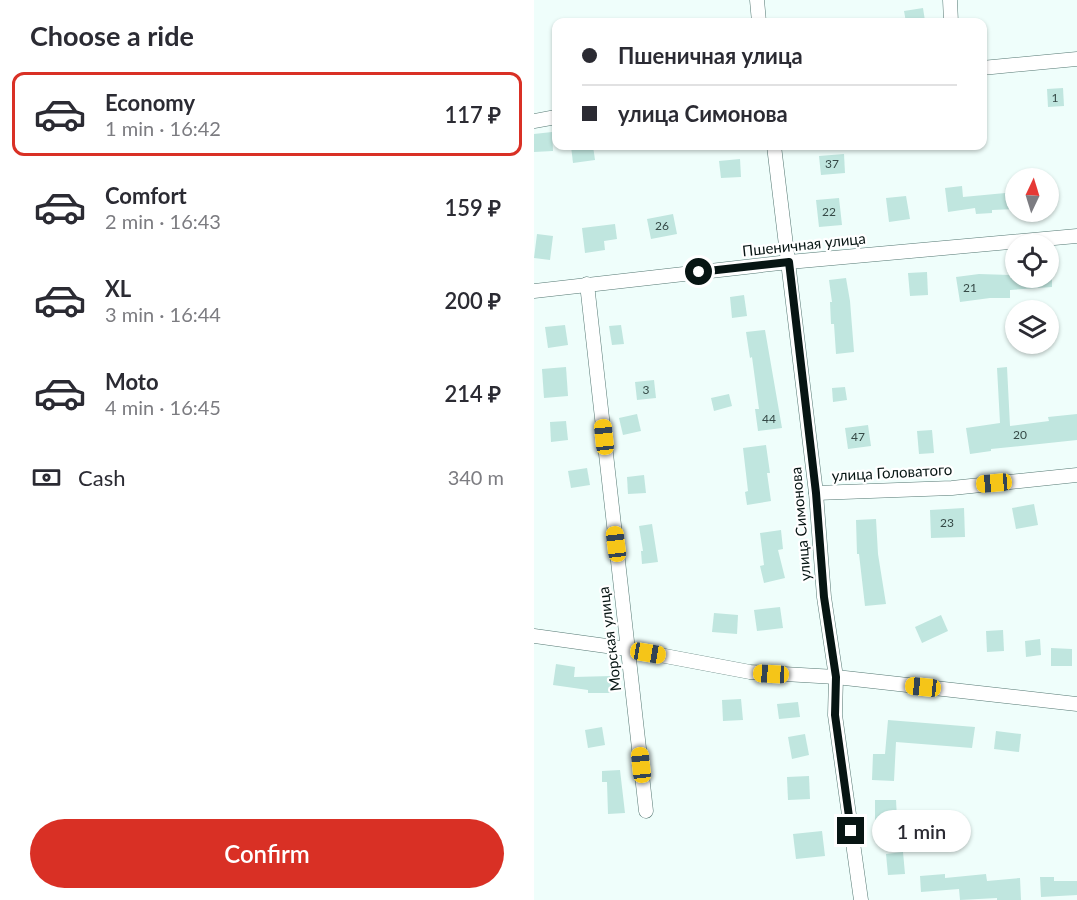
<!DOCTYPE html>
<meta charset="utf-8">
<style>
body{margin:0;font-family:Lato,sans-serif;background:#f2f2f3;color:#2b2b33;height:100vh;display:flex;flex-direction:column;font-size:22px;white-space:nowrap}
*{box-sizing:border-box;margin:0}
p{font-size:20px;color:#7c7c81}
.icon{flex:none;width:33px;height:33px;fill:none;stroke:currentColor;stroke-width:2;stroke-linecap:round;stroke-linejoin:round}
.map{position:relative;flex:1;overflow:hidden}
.side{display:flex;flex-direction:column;background:#fff;width:534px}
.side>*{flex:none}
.hud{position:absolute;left:18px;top:18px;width:435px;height:132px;border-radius:12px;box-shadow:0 2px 4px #0004;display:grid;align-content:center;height:132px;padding:0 30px;background:#fff}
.needle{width:39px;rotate:4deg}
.controls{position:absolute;left:471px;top:168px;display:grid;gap:12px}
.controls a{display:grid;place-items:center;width:54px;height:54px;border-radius:50%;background:#fff;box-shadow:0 2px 4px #0004;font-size:30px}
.end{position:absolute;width:27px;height:27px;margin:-14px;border:8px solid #071513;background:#fff;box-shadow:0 0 0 3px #fff}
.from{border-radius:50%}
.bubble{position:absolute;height:42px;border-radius:21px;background:#fff;box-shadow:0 2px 4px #0004;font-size:20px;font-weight:600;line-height:42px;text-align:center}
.car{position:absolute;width:18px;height:36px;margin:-18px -9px;border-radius:8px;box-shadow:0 0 4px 2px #0007;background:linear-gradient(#f5c518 24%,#345 0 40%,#f5c518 0 76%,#345 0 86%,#f5c518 0)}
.hud b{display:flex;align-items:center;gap:21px;height:57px;font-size:22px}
.hud b+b{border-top:2px solid #e1e1e2}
.hud i{width:15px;height:15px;background:#2b2b33}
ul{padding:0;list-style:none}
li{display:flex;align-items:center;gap:18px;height:84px;margin:0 12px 9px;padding:0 18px;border:3px solid transparent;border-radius:12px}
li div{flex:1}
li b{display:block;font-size:22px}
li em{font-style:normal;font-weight:600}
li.current{border-color:#d93025}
li>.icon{width:54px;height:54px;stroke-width:1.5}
h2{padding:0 30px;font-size:27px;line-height:72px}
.pay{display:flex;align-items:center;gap:15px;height:66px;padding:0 30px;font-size:22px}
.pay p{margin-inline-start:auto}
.cta{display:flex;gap:12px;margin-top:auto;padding:12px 30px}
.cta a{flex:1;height:69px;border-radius:36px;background:#d93025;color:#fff;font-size:24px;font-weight:600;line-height:69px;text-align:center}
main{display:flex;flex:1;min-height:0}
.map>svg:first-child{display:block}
.building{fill:#c0e6df}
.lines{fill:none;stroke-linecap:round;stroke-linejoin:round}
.street-casing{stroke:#557873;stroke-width:15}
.street{stroke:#fff;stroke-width:14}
.route{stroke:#071513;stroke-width:8}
.labels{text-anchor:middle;stroke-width:4.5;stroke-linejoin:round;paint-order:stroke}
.number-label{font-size:12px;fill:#354946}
.street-label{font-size:15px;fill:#071513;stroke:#fff}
</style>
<main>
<section class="side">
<h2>Choose a ride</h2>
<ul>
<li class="current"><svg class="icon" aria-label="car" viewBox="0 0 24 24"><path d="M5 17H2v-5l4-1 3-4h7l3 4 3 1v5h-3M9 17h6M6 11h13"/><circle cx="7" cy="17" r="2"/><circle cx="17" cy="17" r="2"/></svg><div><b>Economy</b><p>1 min · 16:42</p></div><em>117 ₽</em></li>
<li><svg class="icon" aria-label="car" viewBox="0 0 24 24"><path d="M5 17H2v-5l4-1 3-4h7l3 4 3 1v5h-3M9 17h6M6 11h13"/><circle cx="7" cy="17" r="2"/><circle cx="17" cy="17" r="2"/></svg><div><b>Comfort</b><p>2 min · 16:43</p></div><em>159 ₽</em></li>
<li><svg class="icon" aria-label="car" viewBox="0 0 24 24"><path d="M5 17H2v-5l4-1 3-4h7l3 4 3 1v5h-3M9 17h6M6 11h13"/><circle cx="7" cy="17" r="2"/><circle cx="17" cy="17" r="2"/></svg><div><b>XL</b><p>3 min · 16:44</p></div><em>200 ₽</em></li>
<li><svg class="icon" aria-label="car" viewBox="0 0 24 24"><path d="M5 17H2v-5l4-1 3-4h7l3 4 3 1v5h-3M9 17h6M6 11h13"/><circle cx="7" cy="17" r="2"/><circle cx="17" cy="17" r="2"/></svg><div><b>Moto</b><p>4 min · 16:45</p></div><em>214 ₽</em></li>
</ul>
<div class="pay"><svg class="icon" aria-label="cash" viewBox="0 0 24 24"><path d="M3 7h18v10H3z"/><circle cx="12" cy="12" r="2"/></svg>Cash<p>340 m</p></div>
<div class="cta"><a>Confirm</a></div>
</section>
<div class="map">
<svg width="543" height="900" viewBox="0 0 543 900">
<rect width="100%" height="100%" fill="#effefb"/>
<g class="building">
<polygon points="389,8 391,21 372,22 370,11"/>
<polygon points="529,88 530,106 514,107 513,89"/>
<polygon points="18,132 19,151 0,152 0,134"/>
<polygon points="37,146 59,146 61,160 39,163"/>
<polygon points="310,154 311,173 287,175 285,156"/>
<polygon points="206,159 207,177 187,178 185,161"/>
<polygon points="428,186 429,197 482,192 482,209 458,210 458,213 442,214 441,208 414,212 411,188"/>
<polygon points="372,196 376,219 355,222 352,198"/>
<polygon points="305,198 308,225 285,227 282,200"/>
<polygon points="139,214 143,234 117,239 113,219"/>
<polygon points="81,224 83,239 70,241 71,250 51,253 48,228"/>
<polygon points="3,234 19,236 16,260 0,258"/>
<polygon points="393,272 394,295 376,296 374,273"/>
<polygon points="445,274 476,275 476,278 518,278 518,287 476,290 476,298 456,298 426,302 422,277"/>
<polygon points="312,278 316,301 320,352 302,354 300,324 297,324 296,302 298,302 295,280"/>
<polygon points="210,295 213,316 198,318 196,297"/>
<polygon points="31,325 34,345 14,348 11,327"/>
<polygon points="87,325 90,344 78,345 75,326"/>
<polygon points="231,330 248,428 224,431 221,409 225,409 218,357 216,358 212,332"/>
<polygon points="32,367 34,396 10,398 8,369"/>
<polygon points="473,367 476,426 515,421 514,417 543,414 543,440 457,449 457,451 436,454 432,428 466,423 463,368"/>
<polygon points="120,380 122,398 103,400 101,382"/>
<polygon points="311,387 313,400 299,402 298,388"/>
<polygon points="195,394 198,406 180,411 177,398"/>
<polygon points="103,414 107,431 89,435 85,418"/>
<polygon points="32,421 34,440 17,442 16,422"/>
<polygon points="334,425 337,446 314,449 311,428"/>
<polygon points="398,430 400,453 385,454 383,431"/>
<polygon points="232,445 236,473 233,473 237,501 213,505 211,492 214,491 209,448"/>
<polygon points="53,468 56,485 37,488 34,471"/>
<polygon points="110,475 112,493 94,494 93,477"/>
<polygon points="500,504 504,525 482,529 478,508"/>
<polygon points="430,508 431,537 397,538 396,510"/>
<polygon points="342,519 344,554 352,604 331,606 325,554 323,554 322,520"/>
<polygon points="118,524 124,562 108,564 107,551 109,551 105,526"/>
<polygon points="247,530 249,549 244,550 251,578 230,583 226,566 230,565 226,533"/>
<polygon points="246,607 249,628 223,631 220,610"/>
<polygon points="180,613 204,615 203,634 178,632"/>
<polygon points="407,615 414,631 388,643 381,627"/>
<polygon points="469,630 470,651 453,652 452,631"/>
<polygon points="506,639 507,655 492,657 491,641"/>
<polygon points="517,648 538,649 538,666 517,666"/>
<polygon points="22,664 41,667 40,677 77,676 77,693 54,693 54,690 19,685"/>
<polygon points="207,699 209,720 189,721 188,700"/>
<polygon points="264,702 266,717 245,719 243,704"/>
<polygon points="354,720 441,727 438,748 362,742 360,781 338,780 339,754 351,754"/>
<polygon points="68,727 71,745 54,748 51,730"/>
<polygon points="462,731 487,734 485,752 460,749"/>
<polygon points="271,734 275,755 258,759 254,737"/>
<polygon points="86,770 91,813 74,814 73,782 68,782 68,771"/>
<polygon points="275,776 276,799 254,800 253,777"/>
<polygon points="341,800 362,800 363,819 341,820"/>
<polygon points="288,831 291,856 262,859 259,834"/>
<polygon points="369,852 371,874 354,875 352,854"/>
<polygon points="411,874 411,878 452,874 453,881 486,878 487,900 463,900 463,898 426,900 425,889 387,892 386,876"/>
<polygon points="506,877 520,877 520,881 543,881 543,895 507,897"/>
</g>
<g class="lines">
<g class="street-casing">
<g id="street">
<polyline points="223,0 225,22"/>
<polyline points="416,0 417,22"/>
<polyline points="448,68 543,59"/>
<polyline points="0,121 22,117"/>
<polyline points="240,146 282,493 290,597 302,677 301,715 327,900"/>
<polyline points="53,284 112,811"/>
<polyline points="0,291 255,262 543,236"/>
<polyline points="282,493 418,488 543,475"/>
<polyline points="0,636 94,649 216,672 302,677 543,704"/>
</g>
</g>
<use href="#street" class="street"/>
</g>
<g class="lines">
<polyline class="route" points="165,272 255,262 282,493 290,597 302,677 301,715 317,831"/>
</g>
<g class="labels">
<g class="number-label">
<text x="521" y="102">1</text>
<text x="298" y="168">37</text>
<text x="295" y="216">22</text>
<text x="128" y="230">26</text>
<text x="436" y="292">21</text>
<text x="112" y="394">3</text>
<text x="235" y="423">44</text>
<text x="486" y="439">20</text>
<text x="324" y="441">47</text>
<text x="413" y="527">23</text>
</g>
<g class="street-label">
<text transform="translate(270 245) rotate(-6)" y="5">Пшеничная улица</text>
<text transform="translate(358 473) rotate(-3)" y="5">улица Головатого</text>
<text transform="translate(267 524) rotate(-95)" y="5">улица Симонова</text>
<text transform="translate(76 639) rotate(-97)" y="5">Морская улица</text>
</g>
</g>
</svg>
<div class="controls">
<a><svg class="needle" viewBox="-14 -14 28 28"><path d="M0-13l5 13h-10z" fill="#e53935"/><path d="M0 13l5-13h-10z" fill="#7c7c81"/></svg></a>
<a><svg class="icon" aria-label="locate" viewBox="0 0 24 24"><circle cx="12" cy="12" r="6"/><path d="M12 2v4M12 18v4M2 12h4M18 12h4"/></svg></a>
<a><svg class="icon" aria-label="layers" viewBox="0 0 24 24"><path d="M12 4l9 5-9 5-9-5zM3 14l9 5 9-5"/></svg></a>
</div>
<i class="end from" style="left:165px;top:272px"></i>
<i class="end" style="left:317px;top:831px"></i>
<div class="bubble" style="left:338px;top:810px;width:99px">1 min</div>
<i class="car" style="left:70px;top:437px;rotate:354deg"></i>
<i class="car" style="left:460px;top:483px;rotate:265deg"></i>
<i class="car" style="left:82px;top:544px;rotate:353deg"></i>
<i class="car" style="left:114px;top:653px;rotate:100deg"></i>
<i class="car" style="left:237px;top:674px;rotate:273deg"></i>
<i class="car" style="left:389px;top:687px;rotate:276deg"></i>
<i class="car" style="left:107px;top:765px;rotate:354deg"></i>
<div class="hud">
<b><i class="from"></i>Пшеничная улица</b>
<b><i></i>улица Симонова</b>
</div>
</div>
</main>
